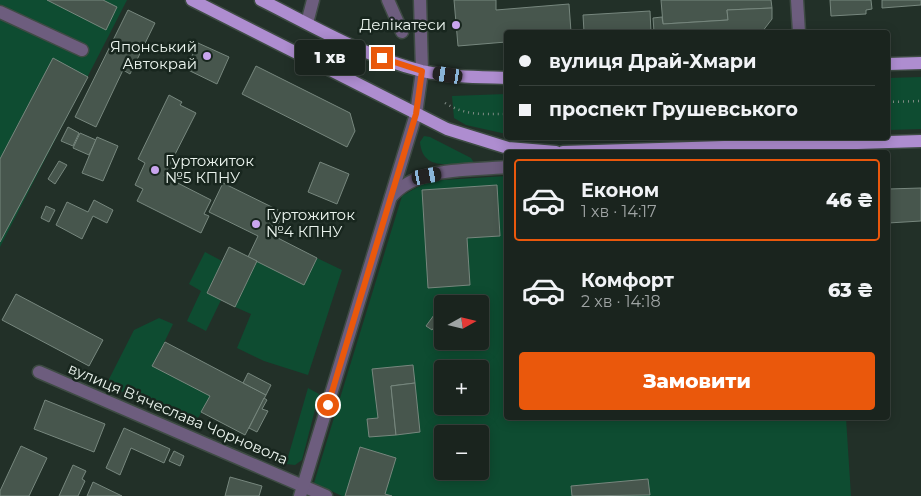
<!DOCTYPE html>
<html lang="uk">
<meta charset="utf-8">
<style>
body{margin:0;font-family:Montserrat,sans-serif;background:#232c27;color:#f1f3f6;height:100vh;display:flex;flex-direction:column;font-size:19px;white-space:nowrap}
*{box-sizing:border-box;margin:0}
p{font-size:16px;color:#9fa4a4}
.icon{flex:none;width:28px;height:28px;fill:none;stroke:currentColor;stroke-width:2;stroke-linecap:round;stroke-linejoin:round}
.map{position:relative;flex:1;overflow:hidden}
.side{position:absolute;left:504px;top:150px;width:386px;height:270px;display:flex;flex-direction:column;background:#1a241e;border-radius:5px;box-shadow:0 2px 12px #0003,0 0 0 1px #38413c}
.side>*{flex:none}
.guide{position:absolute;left:504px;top:30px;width:386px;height:110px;border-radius:5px;box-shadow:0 2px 12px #0003,0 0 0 1px #38413c;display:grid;align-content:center;height:110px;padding:0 15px;background:#1a241e}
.needle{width:32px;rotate:82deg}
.fabs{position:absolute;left:434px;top:295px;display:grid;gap:10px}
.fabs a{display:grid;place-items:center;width:55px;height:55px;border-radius:5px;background:#1a241e;box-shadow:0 2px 12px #0003,0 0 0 1px #38413c;font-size:25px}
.end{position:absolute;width:22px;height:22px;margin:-11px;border:6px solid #ea580c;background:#fff;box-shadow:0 0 0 2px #fff}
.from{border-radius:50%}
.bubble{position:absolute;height:35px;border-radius:5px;background:#1a241e;box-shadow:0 2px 12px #0003,0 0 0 1px #38413c;font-size:16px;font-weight:800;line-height:35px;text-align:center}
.car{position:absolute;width:15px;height:30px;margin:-15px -8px;border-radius:6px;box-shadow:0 0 4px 1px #0007;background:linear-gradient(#222 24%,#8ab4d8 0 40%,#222 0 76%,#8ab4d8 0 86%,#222 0)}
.guide b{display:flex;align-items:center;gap:18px;height:48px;font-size:19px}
.guide b+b{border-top:1px solid #38413c}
.guide i{width:12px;height:12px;background:#f1f3f6}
ul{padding:9px 0 0;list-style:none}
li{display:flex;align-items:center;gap:15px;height:82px;margin:0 10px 8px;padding:0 5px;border:2px solid transparent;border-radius:5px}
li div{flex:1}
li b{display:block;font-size:19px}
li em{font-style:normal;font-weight:800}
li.active{border-color:#ea580c}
li>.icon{width:45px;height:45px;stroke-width:1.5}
.button{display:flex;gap:10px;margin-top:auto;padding:10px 15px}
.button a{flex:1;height:58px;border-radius:5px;background:#ea580c;color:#fff;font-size:20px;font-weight:800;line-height:58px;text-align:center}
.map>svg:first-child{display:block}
.green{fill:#0e4c31;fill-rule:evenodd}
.building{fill:#47564d;stroke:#77877e}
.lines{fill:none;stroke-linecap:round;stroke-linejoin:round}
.minor-casing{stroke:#3e4b44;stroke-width:15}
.major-casing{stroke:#3e4b44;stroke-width:15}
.path{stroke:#7f8b84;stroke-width:2.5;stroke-dasharray:1 4;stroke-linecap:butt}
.minor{stroke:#6d5d7e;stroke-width:12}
.major{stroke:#ae8dd0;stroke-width:12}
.route{stroke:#ea580c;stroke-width:6}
.poi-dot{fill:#c9a5ee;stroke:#18261e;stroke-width:2}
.labels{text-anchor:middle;stroke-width:5;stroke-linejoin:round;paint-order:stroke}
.poi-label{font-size:15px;fill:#ebf4ee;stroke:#18261e;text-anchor:end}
.street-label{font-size:15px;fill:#ebf4ee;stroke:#18261e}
</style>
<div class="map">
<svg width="921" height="496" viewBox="0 0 921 496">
<rect width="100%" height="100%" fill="#223028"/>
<g class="green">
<polygon points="0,0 127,0 0,247"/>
<polygon points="921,77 921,129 888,130 888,78"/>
<polygon points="506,94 506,134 466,125 454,118 452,96"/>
<path d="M424 136 430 137 471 158 474 163C469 165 461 164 455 164 437 165 422 164 420 142Z"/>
<polygon points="549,138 708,138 642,140"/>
<path d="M506 176V418H846L851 496H342L314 483 402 196 428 181ZM442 304H480V341H442ZM442 369H480V406H442ZM442 434H480V471H442Z"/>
<polygon points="205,252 222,261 207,293 221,300 206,331 187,321 201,291 189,284"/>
<polygon points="317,258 342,270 308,375 264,361 237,348 251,314 235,307 257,261 304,284"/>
<polygon points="159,318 173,324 153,366 210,396 196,422 106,385 134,330"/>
<polygon points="308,388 319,394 302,460 295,465 286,464"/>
</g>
<g class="building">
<polygon points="47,0 103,0 117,7 106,30"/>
<polygon points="454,0 496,0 496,10 569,4 571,32 506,32 506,42 458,46"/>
<polygon points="661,0 771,0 772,8 727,10 728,20 663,24"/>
<polygon points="830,0 871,0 872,9 866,10 866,14 831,16"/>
<polygon points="882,0 921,0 921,5 882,8"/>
<polygon points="772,8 772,19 762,32 654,32 653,18 662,17 663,24 728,20 727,10"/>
<polygon points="128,10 155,23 130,74 123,70 96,127 75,117"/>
<polygon points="650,11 651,32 584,32 583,15"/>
<polygon points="198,43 229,57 217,84 186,69"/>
<polygon points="53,58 88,77 0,242 0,159"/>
<polygon points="256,66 350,113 355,131 347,147 242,94"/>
<polygon points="169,95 182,102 180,105 196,113 164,176 211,200 204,214 209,216 201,233 137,201 143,189 135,185 145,163 138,159"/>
<polygon points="68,127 79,133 73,146 61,141"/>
<polygon points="80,133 96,140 89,155 73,148"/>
<polygon points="97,137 118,146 103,181 82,173"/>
<polygon points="59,161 67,165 55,184 48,179"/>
<polygon points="320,162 349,174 337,204 308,192"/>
<polygon points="223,183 284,213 272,235 317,258 304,285 248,257 258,236 209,212"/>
<polygon points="497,185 500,236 467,238 470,285 428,288 422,190"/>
<polygon points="921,188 921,221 888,223 888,189"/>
<polygon points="94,200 113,210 107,223 93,216 82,239 56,225 67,202 88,212"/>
<polygon points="46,206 55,210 49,222 41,218"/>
<polygon points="229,247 257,261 235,307 207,293"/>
<polygon points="16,294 103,340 89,366 2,320"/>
<polygon points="434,315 440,319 432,330 426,326"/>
<polygon points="165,342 266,395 245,435 201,412 210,396 152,366"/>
<polygon points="413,365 415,383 391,386 396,435 369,437 367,419 378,418 372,369"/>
<polygon points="248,373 271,385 266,395 243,383"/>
<polygon points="415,383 420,432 396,435 391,386"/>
<polygon points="264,398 267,400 262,409 268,411 257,432 249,428"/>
<polygon points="45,400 105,424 94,452 34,429"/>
<polygon points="124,428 170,449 164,463 131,448 120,475 106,468"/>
<polygon points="21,446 47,458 29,496 0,496 0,491"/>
<polygon points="360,447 396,458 385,494 392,496 345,496"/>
<polygon points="174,451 184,456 180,466 169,461"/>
<polygon points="73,465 86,471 82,479 85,481 78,496 59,496"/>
<polygon points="230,477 262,486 259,496 225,496"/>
<polygon points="648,479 650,495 572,496 571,486"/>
<polygon points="93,482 122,496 87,496"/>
</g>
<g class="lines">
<g class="minor-casing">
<g id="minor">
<polyline points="388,0 402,32"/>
<polyline points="797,0 799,32"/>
<polyline points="0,12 82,50"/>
<polyline points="307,23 313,0"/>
<path d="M391 197C417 166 469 171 506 167"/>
<polyline points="39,372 326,496"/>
<polyline points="300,496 416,114 422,71 420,0"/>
</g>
</g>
<g class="major-casing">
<g id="major">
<polyline points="192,0 447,129 508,148 556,152"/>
<path d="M261 0C313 26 365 57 422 71 450 77 478 77 506 78"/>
<polyline points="888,64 921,63"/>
<polyline points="563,152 921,141"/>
</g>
</g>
<g class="path">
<polyline points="888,102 921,101"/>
<path d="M445 103C466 116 483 114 506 114"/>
</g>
<use href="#minor" class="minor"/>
<use href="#major" class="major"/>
</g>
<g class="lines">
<polyline class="route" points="328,405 416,114 422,71 382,58"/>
</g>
<g class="poi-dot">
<circle cx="456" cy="25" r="5"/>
<circle cx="207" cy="56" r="5"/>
<circle cx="155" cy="170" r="5"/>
<circle cx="256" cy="224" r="5"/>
</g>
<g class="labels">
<g class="poi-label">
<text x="446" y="30">Делікатеси</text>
<text x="197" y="52">Японський<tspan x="197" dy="17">Автокрай</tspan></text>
<text x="165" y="166" text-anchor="start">Гуртожиток<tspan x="165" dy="17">№5 КПНУ</tspan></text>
<text x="266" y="220" text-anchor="start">Гуртожиток<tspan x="266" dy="17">№4 КПНУ</tspan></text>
</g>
<g class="street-label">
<text transform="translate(178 414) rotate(23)" y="5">вулиця В'ячеслава Чорновола</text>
</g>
</g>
</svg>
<div class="fabs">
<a><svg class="needle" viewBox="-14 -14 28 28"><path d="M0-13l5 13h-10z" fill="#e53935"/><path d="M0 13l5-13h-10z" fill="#9fa4a4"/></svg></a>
<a>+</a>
<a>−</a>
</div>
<i class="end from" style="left:328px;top:405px"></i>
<i class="end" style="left:382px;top:58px"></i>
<div class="bubble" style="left:295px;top:40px;width:70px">1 хв</div>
<i class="car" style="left:448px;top:75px;rotate:279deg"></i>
<i class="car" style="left:427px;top:176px;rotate:80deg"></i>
<div class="guide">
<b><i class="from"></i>вулиця Драй-Хмари</b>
<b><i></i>проспект Грушевського</b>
</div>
<section class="side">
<ul>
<li class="active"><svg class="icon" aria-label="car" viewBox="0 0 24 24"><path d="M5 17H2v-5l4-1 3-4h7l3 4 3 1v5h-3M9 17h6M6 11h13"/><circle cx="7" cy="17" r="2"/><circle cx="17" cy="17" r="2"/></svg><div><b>Економ</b><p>1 хв · 14:17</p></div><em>46 ₴</em></li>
<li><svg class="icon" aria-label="car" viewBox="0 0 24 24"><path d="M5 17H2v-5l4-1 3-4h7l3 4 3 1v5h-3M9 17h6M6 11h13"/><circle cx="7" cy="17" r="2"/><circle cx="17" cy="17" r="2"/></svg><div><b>Комфорт</b><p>2 хв · 14:18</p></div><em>63 ₴</em></li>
</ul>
<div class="button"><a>Замовити</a></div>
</section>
</div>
